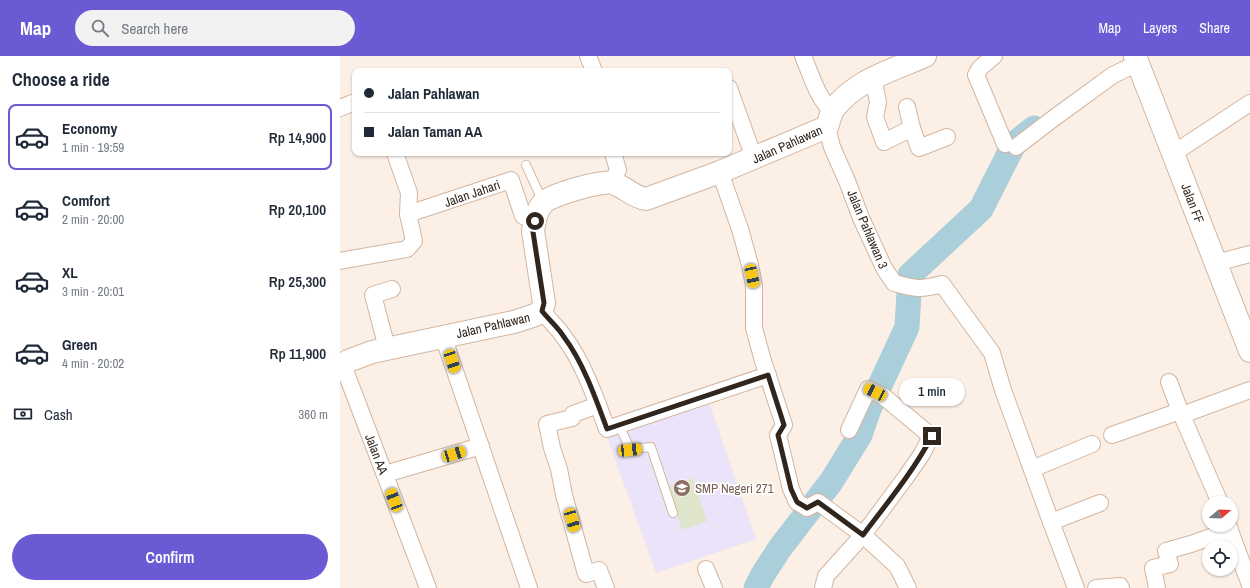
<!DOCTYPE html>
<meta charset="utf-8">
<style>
body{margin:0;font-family:"Archivo Narrow",sans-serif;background:#f2f2f3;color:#1f2937;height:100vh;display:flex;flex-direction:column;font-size:15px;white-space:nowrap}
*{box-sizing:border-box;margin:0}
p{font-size:13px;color:#747a83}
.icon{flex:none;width:22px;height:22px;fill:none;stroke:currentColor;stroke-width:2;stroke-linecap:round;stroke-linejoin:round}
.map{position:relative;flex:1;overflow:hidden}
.panel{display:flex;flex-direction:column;background:#fff;width:340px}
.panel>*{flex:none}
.banner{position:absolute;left:12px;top:12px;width:380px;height:88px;border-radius:8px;box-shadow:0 1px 3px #0004;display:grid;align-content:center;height:88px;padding:0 12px;background:#fff}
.needle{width:26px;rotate:71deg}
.fabs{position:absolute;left:862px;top:440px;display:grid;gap:8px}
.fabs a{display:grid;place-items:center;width:36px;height:36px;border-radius:50%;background:#fff;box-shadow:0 1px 3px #0004;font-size:20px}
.end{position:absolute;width:18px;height:18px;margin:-9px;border:5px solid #31261d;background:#fff;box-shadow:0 0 0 2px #fff}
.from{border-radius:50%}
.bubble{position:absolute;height:28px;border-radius:14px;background:#fff;box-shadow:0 1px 3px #0004;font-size:13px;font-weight:600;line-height:28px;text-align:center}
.car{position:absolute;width:12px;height:24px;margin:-12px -6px;border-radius:5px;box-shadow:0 0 3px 1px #0007;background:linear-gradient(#f5c518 24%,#345 0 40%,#f5c518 0 76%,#345 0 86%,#f5c518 0)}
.banner b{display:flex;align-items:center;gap:14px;height:38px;font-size:15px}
.banner b+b{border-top:1px solid #e0e1e3}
.banner i{width:10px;height:10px;background:#1f2937}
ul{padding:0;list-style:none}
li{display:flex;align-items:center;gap:12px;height:66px;margin:0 8px 6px;padding:0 4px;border:2px solid transparent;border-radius:8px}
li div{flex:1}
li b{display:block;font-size:15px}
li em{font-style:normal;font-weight:600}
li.current{border-color:#6a5ad4}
li>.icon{width:36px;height:36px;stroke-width:1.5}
h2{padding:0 12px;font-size:18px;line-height:48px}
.pay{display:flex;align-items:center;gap:10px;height:44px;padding:0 12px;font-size:15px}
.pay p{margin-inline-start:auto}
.cta{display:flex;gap:8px;margin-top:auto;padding:8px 12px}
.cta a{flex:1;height:46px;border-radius:24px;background:#6a5ad4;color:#fff;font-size:16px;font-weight:600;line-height:46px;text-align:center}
header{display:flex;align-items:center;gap:24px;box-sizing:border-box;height:56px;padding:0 20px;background:#6a5ad4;color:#fff}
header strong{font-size:19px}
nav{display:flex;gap:22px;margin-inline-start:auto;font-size:14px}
.search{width:280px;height:36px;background:#f2f2f3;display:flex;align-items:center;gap:10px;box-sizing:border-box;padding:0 14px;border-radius:22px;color:#747a83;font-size:15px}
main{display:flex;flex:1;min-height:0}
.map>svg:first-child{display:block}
.education{fill:#ebe3f9}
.green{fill:#dee5ca}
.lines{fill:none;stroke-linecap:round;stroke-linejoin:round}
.river{stroke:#aaceda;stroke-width:25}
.lane-casing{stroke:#d3b59f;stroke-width:10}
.street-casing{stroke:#d3b59f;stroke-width:18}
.secondary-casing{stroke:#d3b59f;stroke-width:24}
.lane{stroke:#fff;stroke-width:8}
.street{stroke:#fff;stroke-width:16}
.secondary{stroke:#fff;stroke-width:22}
.route{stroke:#31261d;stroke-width:5}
.labels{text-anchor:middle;stroke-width:3.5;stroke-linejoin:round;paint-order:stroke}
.street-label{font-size:13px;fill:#31261d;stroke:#fff}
.education-label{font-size:13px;fill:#785e54;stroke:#fff;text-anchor:start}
</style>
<header>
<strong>Map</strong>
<div class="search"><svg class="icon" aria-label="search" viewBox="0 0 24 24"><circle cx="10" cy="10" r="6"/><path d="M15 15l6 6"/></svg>Search here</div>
<nav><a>Map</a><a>Layers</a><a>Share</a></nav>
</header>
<main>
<section class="panel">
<h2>Choose a ride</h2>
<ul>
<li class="current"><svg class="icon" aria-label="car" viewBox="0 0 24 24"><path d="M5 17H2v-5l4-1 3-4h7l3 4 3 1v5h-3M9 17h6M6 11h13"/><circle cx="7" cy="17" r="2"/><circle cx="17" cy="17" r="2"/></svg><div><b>Economy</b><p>1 min · 19:59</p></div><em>Rp 14,900</em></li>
<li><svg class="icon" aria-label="car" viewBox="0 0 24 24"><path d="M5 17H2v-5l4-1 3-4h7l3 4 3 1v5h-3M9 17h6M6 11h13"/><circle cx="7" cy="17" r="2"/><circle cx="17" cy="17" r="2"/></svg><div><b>Comfort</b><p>2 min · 20:00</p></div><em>Rp 20,100</em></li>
<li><svg class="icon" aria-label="car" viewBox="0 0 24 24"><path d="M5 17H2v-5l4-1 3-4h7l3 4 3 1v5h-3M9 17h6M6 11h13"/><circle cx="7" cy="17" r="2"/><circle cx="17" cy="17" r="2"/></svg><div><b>XL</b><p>3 min · 20:01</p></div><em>Rp 25,300</em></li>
<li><svg class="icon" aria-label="car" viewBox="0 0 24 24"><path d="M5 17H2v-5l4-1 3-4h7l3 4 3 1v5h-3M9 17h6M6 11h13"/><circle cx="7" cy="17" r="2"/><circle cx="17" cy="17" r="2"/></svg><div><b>Green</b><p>4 min · 20:02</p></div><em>Rp 11,900</em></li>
</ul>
<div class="pay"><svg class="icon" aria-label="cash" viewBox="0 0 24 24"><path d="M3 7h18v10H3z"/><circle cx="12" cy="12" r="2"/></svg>Cash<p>360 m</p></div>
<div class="cta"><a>Confirm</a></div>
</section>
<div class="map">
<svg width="910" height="532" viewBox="0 0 910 532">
<rect width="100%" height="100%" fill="#fcefe5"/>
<polygon class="education" points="369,346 416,483 316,517 267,381"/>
<polygon class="green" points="353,422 367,465 342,474 328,431"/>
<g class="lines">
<polyline class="river" points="416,532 422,520 440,492 491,426 520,379 529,353 567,271 570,219 641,153 674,88 694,72"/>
<g class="lane-casing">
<g id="lane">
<polyline points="186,109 203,146"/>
<polyline points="279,369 290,393 311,391 333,457"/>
</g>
</g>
<g class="street-casing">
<g id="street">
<polyline points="248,0 254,15"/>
<path d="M463 0C471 18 477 42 492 55"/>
<polyline points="654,0 640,12 636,19 665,88"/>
<polyline points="533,22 538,46 535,61 544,86 572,72 579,92 607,81"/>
<polyline points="389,32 414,102"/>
<polyline points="567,51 572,72"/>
<polyline points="0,52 15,46"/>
<path d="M487 71 492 91 507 125 521 162 544 212 554 227C576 233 580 234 602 228L652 297 663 334 711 466 736 532"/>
<polyline points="676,91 714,62 773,19 798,7"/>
<polyline points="55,97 69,137 68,158 171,124 183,160 195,165"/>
<polyline points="834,97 910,47"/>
<polyline points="380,116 400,173 410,209 414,230 414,272 423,305 444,369 438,379 451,433 457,446 467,452 478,446 523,479 557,510 568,532"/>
<polyline points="272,127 278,114 273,97"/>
<polyline points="0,205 67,193 74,185 68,158"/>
<polyline points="876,207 910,198"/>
<path d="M202 255C209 264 218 272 224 281 243 306 256 343 267 373L428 319"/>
<polyline points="103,280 189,532"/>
<polyline points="47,292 33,239 52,233"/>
<polyline points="3,309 88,532"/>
<polyline points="829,326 840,355 880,447"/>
<polyline points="258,349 233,358 232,362 207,368 212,392 219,413 224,439 246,518 259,514 266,532"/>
<polyline points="842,359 910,334"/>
<polyline points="772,379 840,355"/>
<polyline points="692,413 752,388"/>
<polyline points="45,418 141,390"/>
<polyline points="711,466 760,447"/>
<polyline points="888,469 910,529"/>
<polyline points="366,513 374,532"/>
<polyline points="483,532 486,520 523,479 566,421 582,398 591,380 543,340 528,333 509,374"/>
<polyline points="756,532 780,530 781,532"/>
<polyline points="817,532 813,512 830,508 826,495 851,488 890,474"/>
</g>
</g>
<g class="secondary-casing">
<g id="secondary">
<polyline points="795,0 910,295"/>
<path d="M0 312 8 305 32 296 174 266 195 259 202 255 204 247 193 175C194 166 197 154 203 147 210 139 262 124 273 127 285 131 293 141 306 143L380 116 487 71C489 66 490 59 493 54 515 24 553 14 585 0"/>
</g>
</g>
<use href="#lane" class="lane"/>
<use href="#street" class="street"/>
<use href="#secondary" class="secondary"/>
</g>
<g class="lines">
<path class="route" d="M195 165 193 176 204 247 202 255C209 264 218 271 224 281 243 306 256 343 267 373L428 319 444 369 438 379 451 433 457 446 467 452 478 446 523 479C547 447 573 416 592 380"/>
</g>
<defs>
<g id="school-disc" transform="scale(0.9)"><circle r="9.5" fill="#8d6e63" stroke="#fff"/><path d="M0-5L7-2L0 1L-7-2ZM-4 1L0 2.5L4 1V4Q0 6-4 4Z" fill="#fff"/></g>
</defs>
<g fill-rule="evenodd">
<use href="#school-disc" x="342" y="432"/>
</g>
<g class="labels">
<g class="street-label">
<text transform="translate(447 88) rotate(-24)" y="5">Jalan Pahlawan</text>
<text transform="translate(132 137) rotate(-19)" y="5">Jalan Jahari</text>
<text transform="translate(853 147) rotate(69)" y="5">Jalan FF</text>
<text transform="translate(528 173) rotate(67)" y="5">Jalan Pahlawan 3</text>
<text transform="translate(153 269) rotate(-13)" y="5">Jalan Pahlawan</text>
<text transform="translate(37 398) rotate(69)" y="5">Jalan AA</text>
</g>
<g class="education-label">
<text x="355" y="437">SMP Negeri 271</text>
</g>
</g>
</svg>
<div class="fabs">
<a><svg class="needle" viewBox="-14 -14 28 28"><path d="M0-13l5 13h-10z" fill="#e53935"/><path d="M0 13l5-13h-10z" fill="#747a83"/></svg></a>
<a><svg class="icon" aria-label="locate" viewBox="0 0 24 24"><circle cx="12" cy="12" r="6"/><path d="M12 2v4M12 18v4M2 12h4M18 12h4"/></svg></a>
</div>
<i class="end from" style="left:195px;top:165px"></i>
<i class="end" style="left:592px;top:380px"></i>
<div class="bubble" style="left:559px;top:322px;width:66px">1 min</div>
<i class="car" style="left:412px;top:220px;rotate:168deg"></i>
<i class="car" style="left:112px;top:305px;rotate:162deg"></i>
<i class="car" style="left:535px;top:336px;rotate:296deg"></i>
<i class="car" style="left:290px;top:394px;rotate:84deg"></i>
<i class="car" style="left:114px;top:398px;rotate:73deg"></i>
<i class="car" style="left:54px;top:444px;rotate:339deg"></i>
<i class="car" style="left:232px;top:464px;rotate:164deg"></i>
<div class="banner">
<b><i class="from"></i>Jalan Pahlawan</b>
<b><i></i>Jalan Taman AA</b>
</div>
</div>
</main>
